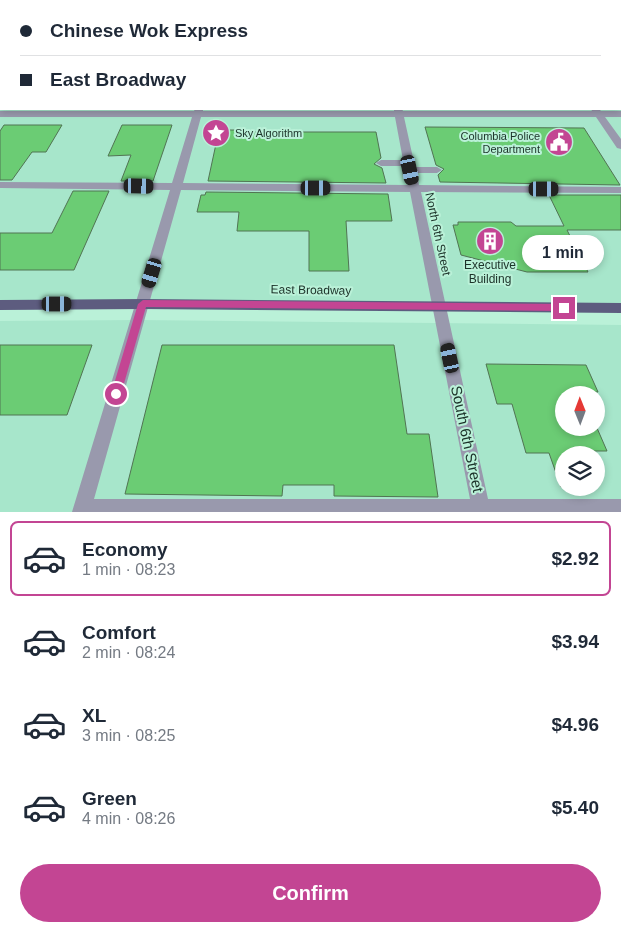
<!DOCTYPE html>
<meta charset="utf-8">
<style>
body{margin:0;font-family:Helvetica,sans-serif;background:#f2f2f3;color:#1f2937;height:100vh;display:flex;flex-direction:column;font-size:19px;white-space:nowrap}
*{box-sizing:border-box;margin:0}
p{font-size:16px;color:#747a83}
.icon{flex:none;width:28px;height:28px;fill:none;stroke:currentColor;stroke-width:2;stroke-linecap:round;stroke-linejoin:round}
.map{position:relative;height:512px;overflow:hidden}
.side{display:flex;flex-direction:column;background:#fff;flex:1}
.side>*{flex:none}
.top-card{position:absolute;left:0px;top:0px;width:621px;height:110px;box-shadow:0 2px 8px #0003;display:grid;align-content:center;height:110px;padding:0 20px;background:#fff}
.needle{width:32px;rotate:359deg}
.controls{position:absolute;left:555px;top:386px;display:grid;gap:10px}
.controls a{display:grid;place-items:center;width:50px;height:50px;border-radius:50%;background:#fff;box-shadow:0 2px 8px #0003;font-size:25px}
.end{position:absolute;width:22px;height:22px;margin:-11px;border:6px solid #c34593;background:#fff;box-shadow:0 0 0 2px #fff}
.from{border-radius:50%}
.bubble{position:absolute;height:35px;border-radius:18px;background:#fff;box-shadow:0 2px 8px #0003;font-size:16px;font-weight:600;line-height:35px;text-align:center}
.car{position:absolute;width:15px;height:30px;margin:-15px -8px;border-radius:6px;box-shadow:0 0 4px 1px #0007;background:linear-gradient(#222 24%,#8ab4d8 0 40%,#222 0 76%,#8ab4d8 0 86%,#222 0)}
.top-card b{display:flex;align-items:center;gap:18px;height:48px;font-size:19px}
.top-card b+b{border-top:1px solid #e0e1e3}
.top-card i{width:12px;height:12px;background:#1f2937}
ul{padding:9px 0 0;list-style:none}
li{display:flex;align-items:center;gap:15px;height:75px;margin:0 10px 8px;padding:0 10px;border:2px solid transparent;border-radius:8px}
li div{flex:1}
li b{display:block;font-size:19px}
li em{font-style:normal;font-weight:600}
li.on{border-color:#c34593}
li>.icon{width:45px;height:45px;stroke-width:1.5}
.action{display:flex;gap:10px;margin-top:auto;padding:10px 20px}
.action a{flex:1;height:58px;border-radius:30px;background:#c34593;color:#fff;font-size:20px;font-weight:600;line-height:58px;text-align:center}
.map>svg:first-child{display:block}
.built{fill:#a7e6cb;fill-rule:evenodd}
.building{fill:#6bcc74;stroke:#517453}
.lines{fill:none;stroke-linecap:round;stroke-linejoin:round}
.minor{fill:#9999ad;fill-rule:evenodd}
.major{fill:#5d5c7f;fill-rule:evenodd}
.route{fill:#c34593}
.labels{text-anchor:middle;stroke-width:4;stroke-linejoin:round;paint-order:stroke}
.far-poi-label{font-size:11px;fill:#1c3229;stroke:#baf1d8;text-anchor:start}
.street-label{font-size:12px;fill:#1c3229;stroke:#baf1d8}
.poi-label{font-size:12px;fill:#1c3229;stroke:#baf1d8}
.near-street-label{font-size:15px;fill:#1c3229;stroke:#baf1d8}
</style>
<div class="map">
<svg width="621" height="512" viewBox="0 0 621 512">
<rect width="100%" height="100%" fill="#baf1d8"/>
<g class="built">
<polygon points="0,0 230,0 1,1 1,109 620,109 620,1 516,0 621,0 621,308 0,305"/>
<path d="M138 320 621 325V512H0V321ZM564 395H596V428H564ZM564 455H596V488H564Z"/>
</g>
<g class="building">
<polygon points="4,125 62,125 46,152 32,152 12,180 0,180 0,131"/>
<polygon points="122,125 172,125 153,181 121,181 131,155 108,156"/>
<polygon points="425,127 584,128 620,185 440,182 438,175 444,169 436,165"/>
<polygon points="219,130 235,130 235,132 376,132 381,158 374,164 382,168 386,183 208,181"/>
<polygon points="73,191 109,191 74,270 0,270 0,233 52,233"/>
<polygon points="206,192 388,194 392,221 346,221 349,271 309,271 309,231 237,231 239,212 197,212 201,195 205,195"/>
<polygon points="549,195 621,195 621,230 567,230 588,272 527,272 461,255 453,225 458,225 458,222 511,222 516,226 564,226"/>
<polygon points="0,345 92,345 67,415 0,415"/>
<polygon points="162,345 394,345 407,434 429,434 438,497 334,496 334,485 283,485 282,496 125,494"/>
<polygon points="486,364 586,365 598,392 583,392 584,395 564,395 564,428 597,428 607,451 590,451 592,455 564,455 564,486 561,487 549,453 526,453 512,404 497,404"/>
</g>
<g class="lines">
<g class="minor">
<rect x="227" y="0" width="6" height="1"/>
<polygon points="513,0 520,0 520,1 514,1"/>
<polygon points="586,0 593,0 593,1 587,1"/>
<polygon points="616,0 621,0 621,4 620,1"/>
<rect x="620" y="19" width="1" height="4"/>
<rect x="0" y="58" width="1" height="4"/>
<polygon points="1,88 1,94 0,95 0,89"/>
<path d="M195 109H203V111H394V109H402L403 111H592L591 109H599L601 111H621V117H605L621 139V149L617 148 596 117H404L415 167H437L442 170 437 173H417L419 185 621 187V193L421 192 488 499H621V512H72L170 190 0 188V182L172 183 192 117H0V111H194ZM201 117H395L403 160H381L376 163 381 166H405L408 185 183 183ZM181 190 410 192 470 499H94Z"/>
</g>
<polygon class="major" points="143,299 621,303 621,313 143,309 0,310 0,300"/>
</g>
<polygon class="route" points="143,300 564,304 569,308 564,311 146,307 121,394 116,399 111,394 138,304"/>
<defs>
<g id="sight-disc" transform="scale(1.4375)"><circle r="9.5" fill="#c34593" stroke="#baf1d8"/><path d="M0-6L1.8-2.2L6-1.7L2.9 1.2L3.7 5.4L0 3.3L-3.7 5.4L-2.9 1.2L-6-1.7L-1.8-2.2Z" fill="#fff"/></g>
<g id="civic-disc" transform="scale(1.4375)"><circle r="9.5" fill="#c34593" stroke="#baf1d8"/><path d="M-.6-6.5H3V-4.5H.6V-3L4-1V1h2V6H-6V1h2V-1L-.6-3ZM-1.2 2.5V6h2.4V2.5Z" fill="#fff"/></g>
<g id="building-disc" transform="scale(1.4375)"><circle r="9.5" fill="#c34593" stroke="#baf1d8"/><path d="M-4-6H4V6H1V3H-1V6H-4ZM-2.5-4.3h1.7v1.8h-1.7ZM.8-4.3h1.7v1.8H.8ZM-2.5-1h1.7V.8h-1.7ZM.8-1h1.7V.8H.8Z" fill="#fff"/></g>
</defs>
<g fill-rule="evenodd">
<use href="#sight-disc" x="216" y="133"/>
<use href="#civic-disc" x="559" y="142"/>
<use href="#building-disc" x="490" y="241"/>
</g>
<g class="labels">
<g class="far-poi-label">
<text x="235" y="137">Sky Algorithm</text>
<text x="540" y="140" text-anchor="end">Columbia Police<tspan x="540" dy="13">Department</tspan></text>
</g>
<g class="street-label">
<text transform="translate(438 234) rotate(78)" y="4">North 6th Street</text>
<text transform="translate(311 290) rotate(1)" y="4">East Broadway</text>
</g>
<g class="poi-label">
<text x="490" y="269">Executive<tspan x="490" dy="14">Building</tspan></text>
</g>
<g class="near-street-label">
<text transform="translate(467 439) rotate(78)" y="5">South 6th Street</text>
</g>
</g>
</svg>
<div class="controls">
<a><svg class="needle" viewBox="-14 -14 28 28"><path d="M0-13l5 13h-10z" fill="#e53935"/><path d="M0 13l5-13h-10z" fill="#747a83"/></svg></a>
<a><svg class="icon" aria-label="layers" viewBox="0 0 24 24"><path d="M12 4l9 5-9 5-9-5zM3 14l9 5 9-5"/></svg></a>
</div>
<i class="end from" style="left:116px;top:394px"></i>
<i class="end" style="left:564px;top:308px"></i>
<div class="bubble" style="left:522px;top:235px;width:82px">1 min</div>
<i class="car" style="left:410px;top:170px;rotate:168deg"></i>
<i class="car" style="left:139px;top:186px;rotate:91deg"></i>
<i class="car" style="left:316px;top:188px;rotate:90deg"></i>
<i class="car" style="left:544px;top:189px;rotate:90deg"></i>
<i class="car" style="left:152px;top:273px;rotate:197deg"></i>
<i class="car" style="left:57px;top:304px;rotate:90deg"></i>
<i class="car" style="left:450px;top:358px;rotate:348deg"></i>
<div class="top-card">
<b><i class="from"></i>Chinese Wok Express</b>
<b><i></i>East Broadway</b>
</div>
</div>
<section class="side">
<ul>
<li class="on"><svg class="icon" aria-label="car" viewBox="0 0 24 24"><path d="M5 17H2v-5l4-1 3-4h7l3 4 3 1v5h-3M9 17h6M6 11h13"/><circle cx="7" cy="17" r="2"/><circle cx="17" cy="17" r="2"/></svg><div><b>Economy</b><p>1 min · 08:23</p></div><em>$2.92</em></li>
<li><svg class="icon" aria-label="car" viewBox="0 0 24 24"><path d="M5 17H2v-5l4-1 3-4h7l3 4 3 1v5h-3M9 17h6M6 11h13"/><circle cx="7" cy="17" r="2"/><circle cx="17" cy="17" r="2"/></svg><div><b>Comfort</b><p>2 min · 08:24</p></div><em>$3.94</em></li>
<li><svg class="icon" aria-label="car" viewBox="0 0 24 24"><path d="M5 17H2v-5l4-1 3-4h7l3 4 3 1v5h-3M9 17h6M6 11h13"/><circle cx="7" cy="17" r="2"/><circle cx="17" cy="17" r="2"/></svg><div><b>XL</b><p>3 min · 08:25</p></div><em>$4.96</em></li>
<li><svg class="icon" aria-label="car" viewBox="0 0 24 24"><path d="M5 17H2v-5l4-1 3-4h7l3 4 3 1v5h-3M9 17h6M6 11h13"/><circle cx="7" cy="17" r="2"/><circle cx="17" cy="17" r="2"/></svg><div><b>Green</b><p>4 min · 08:26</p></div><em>$5.40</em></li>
</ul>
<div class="action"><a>Confirm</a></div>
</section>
